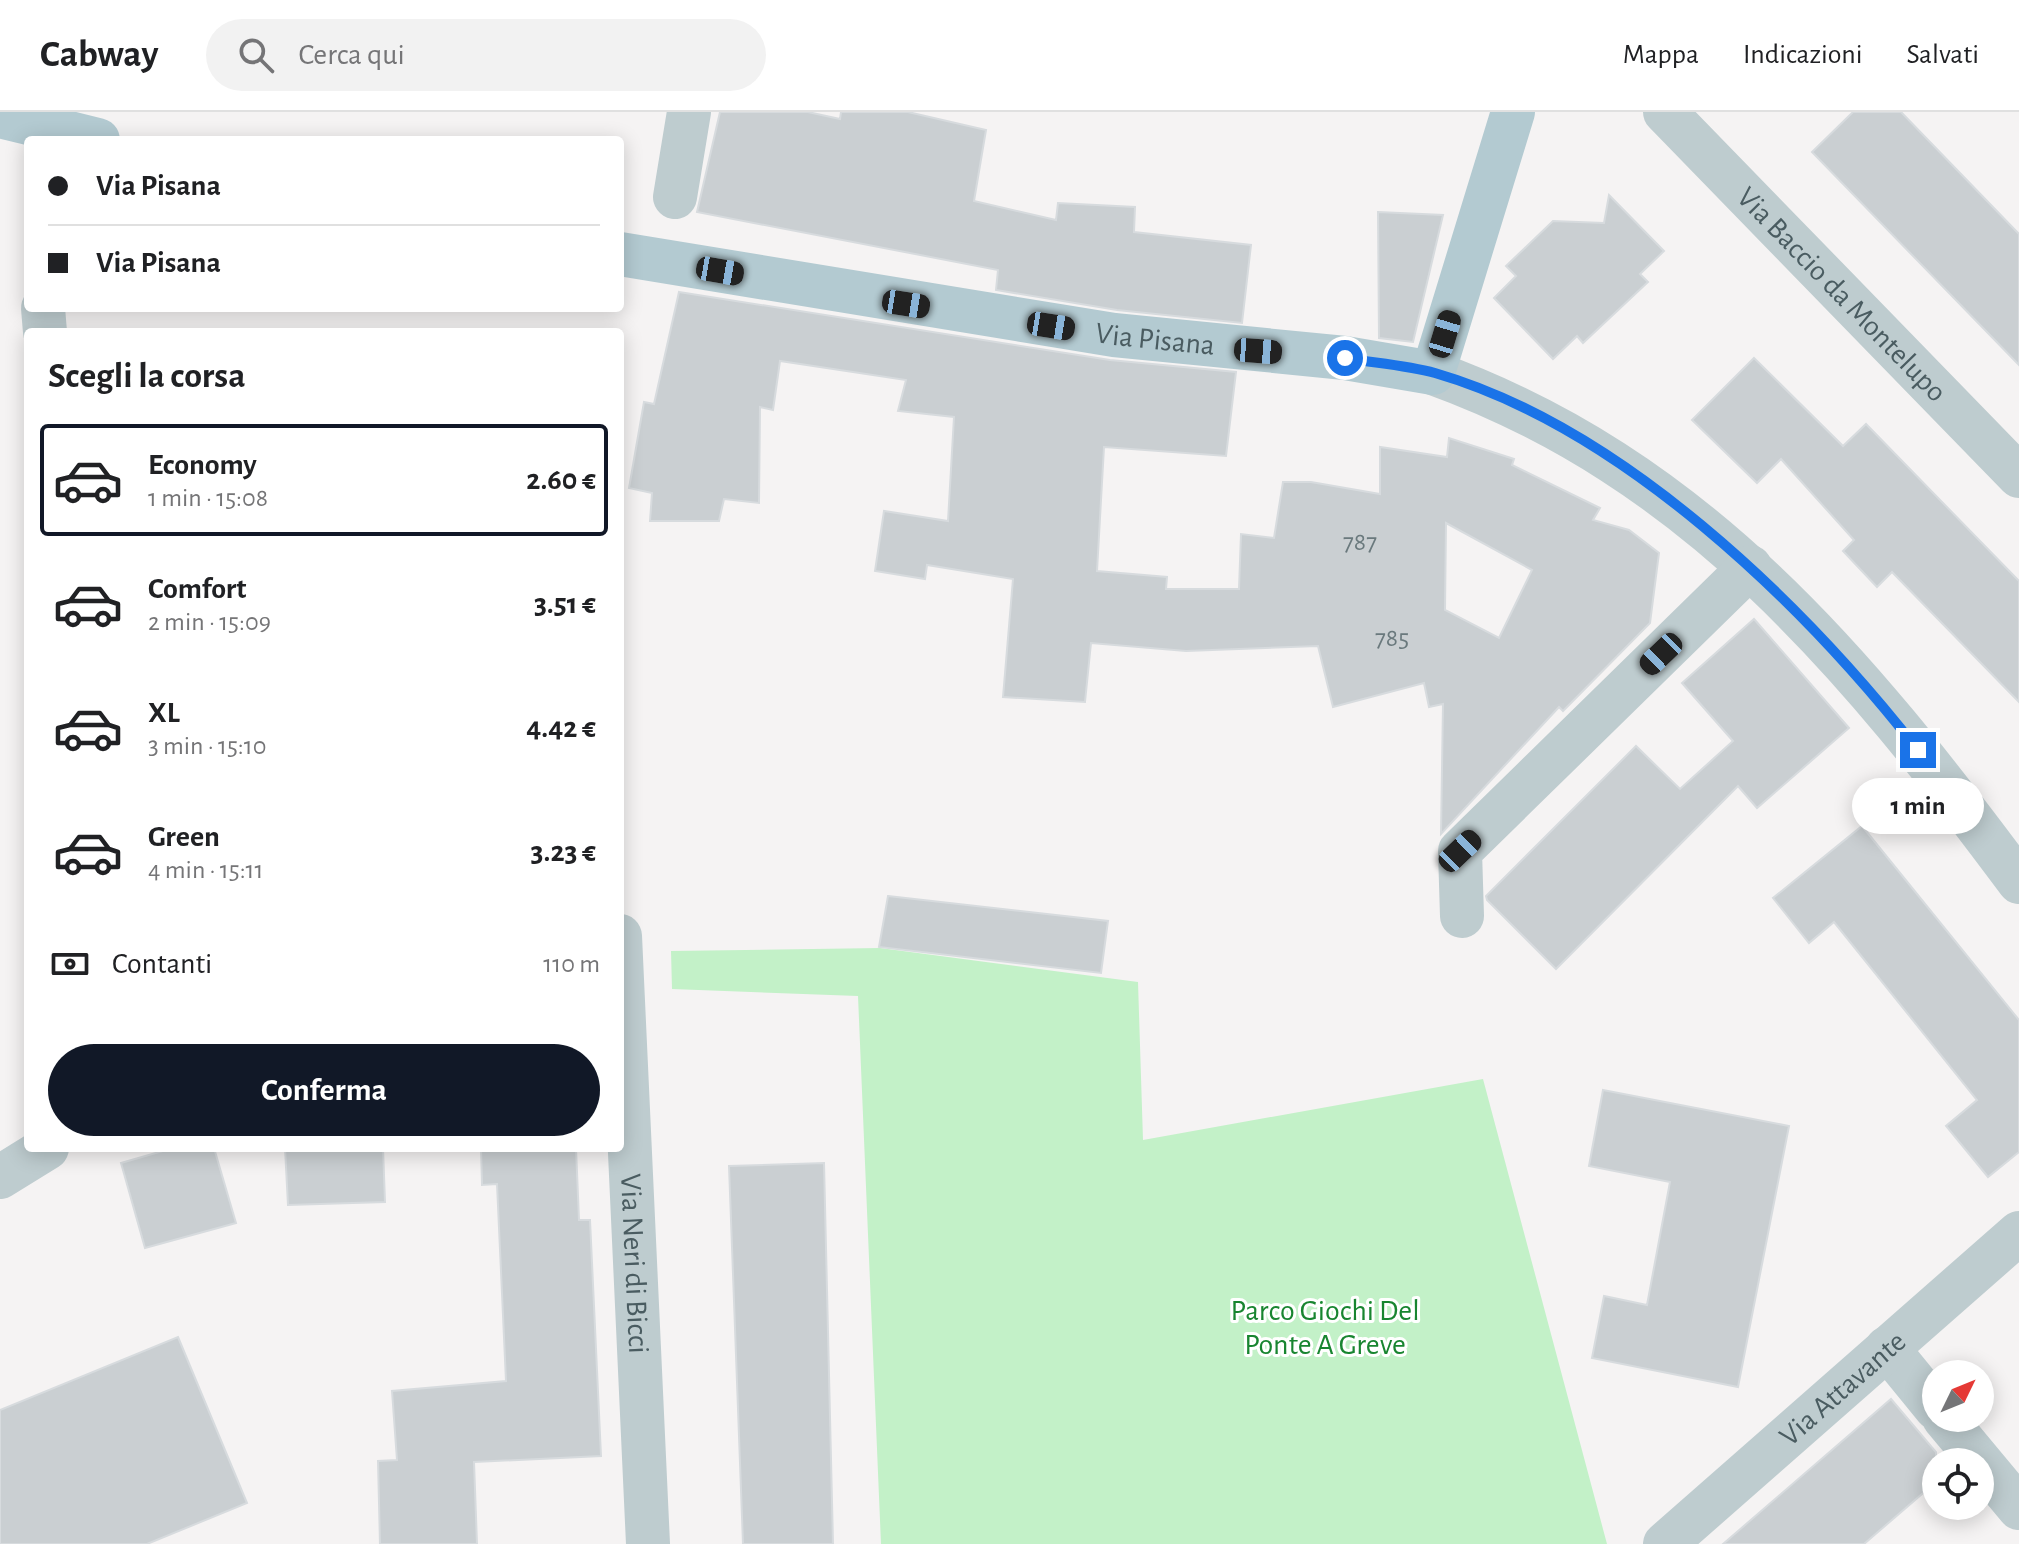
<!DOCTYPE html>
<html lang="it">
<meta charset="utf-8">
<style>
body{margin:0;font-family:"Alegreya Sans",sans-serif;background:#f2f2f2;color:#202124;height:100vh;display:flex;flex-direction:column;font-size:30px;white-space:nowrap}
*{box-sizing:border-box;margin:0}
p{font-size:26px;color:#757577}
.icon{flex:none;width:44px;height:44px;fill:none;stroke:currentColor;stroke-width:2;stroke-linecap:round;stroke-linejoin:round}
.map{position:relative;flex:1;overflow:hidden}
.side{position:absolute;left:24px;top:216px;width:600px;height:824px;display:flex;flex-direction:column;background:#fff;border-radius:8px;box-shadow:0 4px 20px #0003}
.side>*{flex:none}
.banner{position:absolute;left:24px;top:24px;width:600px;height:176px;border-radius:8px;box-shadow:0 4px 20px #0003;display:grid;align-content:center;height:176px;padding:0 24px;background:#fff}
.needle{width:52px;rotate:47deg}
.buttons{position:absolute;left:1922px;top:1248px;display:grid;gap:16px}
.buttons a{display:grid;place-items:center;width:72px;height:72px;border-radius:50%;background:#fff;box-shadow:0 4px 20px #0003;font-size:40px}
.end{position:absolute;width:36px;height:36px;margin:-18px;border:10px solid #1a73e8;background:#fff;box-shadow:0 0 0 4px #fff}
.from{border-radius:50%}
.bubble{position:absolute;height:56px;border-radius:28px;background:#fff;box-shadow:0 4px 20px #0003;font-size:26px;font-weight:600;line-height:56px;text-align:center}
.car{position:absolute;width:24px;height:48px;margin:-24px -12px;border-radius:10px;box-shadow:0 0 6px 2px #0007;background:linear-gradient(#222 24%,#8ab4d8 0 40%,#222 0 76%,#8ab4d8 0 86%,#222 0)}
.banner b{display:flex;align-items:center;gap:28px;height:76px;font-size:30px}
.banner b+b{border-top:2px solid #e0e0e0}
.banner i{width:20px;height:20px;background:#202124}
ul{padding:0;list-style:none}
li{display:flex;align-items:center;gap:24px;height:112px;margin:0 16px 12px;padding:0 8px;border:4px solid transparent;border-radius:8px}
li div{flex:1}
li b{display:block;font-size:30px}
li em{font-style:normal;font-weight:600}
li.active{border-color:#111827}
li>.icon{width:72px;height:72px;stroke-width:1.5}
h2{padding:0 24px;font-size:36px;line-height:96px}
.pay{display:flex;align-items:center;gap:20px;height:88px;padding:0 24px;font-size:30px}
.pay p{margin-inline-start:auto}
.cta{display:flex;gap:16px;margin-top:auto;padding:16px 24px}
.cta a{flex:1;height:92px;border-radius:48px;background:#111827;color:#fff;font-size:32px;font-weight:600;line-height:92px;text-align:center}
header{display:flex;align-items:center;gap:48px;box-sizing:border-box;height:112px;padding:0 40px;background:#fff;border-bottom:2px solid #e0e0e0}
header strong{font-size:38px}
nav{display:flex;gap:44px;margin-inline-start:auto;font-size:28px}
.search{width:560px;height:72px;background:#f2f2f2;display:flex;align-items:center;gap:20px;box-sizing:border-box;padding:0 28px;border-radius:44px;color:#757577;font-size:30px}
.map>svg:first-child{display:block}
.green{fill:#c3f1c8}
.building{fill:#cacfd2;stroke:#d7dbde;stroke-width:2;fill-rule:evenodd}
.lines{fill:none;stroke-linecap:round;stroke-linejoin:round}
.minor{stroke:#becccf;stroke-width:44}
.major{stroke:#b3cad1;stroke-width:44}
.route{stroke:#1a73e8;stroke-width:10}
.labels{text-anchor:middle;stroke-width:6;stroke-linejoin:round;paint-order:stroke}
.number-label{font-size:26px;fill:#6a797d}
.street-label{font-size:30px;fill:#4a5c61;stroke:#fff}
.park-label{font-size:30px;fill:#188530;stroke:#fff}
</style>
<header>
<strong>Cabway</strong>
<div class="search"><svg class="icon" aria-label="search" viewBox="0 0 24 24"><circle cx="10" cy="10" r="6"/><path d="M15 15l6 6"/></svg>Cerca qui</div>
<nav><a>Mappa</a><a>Indicazioni</a><a>Salvati</a></nav>
</header>
<div class="map">
<svg width="2019" height="1432" viewBox="0 0 2019 1432">
<rect width="100%" height="100%" fill="#f5f3f3"/>
<polygon class="green" points="880,836 1138,870 1143,1028 1483,967 1607,1432 881,1432 858,884 672,877 671,839"/>
<g class="building">
<polygon points="720,0 808,0 840,7 841,0 908,0 986,18 974,89 1056,108 1058,91 1135,95 1134,120 1251,133 1242,211 1117,198 996,178 998,158 697,100"/>
<polygon points="1853,0 1901,0 2019,122 2019,253 1812,40"/>
<polygon points="1609,83 1664,139 1640,162 1648,170 1583,231 1577,224 1553,247 1494,186 1516,164 1506,154 1553,109 1604,111"/>
<polygon points="1378,100 1443,103 1413,230 1379,226"/>
<path d="M679 180 1110 248 1236 260 1226 344 1104 335 1097 459 1167 465 1166 477H1239L1241 422 1274 426 1283 370H1311L1380 382V335L1447 345 1449 326 1514 347 1512 353 1600 396 1593 408 1629 418 1659 441 1650 511 1563 599 1559 595 1441 722 1443 592 1429 595 1424 571 1333 595 1318 534 1186 539 1091 531 1085 590 1003 585 1013 467 927 453 925 467 875 459 884 399 948 409 954 305 898 299 906 268 780 249 773 298 760 295 759 391 724 387 719 409H650L652 381 629 376 644 290 654 292ZM1446 411 1532 458 1499 526 1445 498Z"/>
<polygon points="1754,246 1843,334 1866,312 2019,469 2019,590 1892,460 1877,475 1843,439 1854,428 1781,347 1757,371 1692,308"/>
<polygon points="1754,507 1849,616 1757,696 1738,674 1556,857 1487,788 1486,784 1636,634 1680,677 1733,629 1682,571"/>
<polygon points="1862,714 2019,908 2019,1040 1988,1065 1946,1014 1977,988 1834,810 1809,831 1773,786"/>
<polygon points="888,784 1108,809 1101,861 879,835"/>
<polygon points="1603,978 1789,1014 1738,1275 1592,1246 1604,1184 1647,1193 1670,1070 1589,1054"/>
<polygon points="173,1036 214,1036 236,1111 145,1136 121,1051"/>
<polygon points="285,1036 383,1036 385,1090 288,1093"/>
<polygon points="481,1036 576,1036 579,1108 590,1108 601,1344 474,1350 477,1432 380,1432 378,1349 397,1348 392,1279 506,1269 497,1072 482,1073"/>
<polygon points="824,1051 833,1432 743,1432 729,1054"/>
<polygon points="178,1225 247,1391 147,1432 0,1432 0,1298"/>
<polygon points="1891,1287 1936,1340 1936,1370 1864,1432 1723,1432"/>
</g>
<g class="lines">
<g class="minor">
<path id="s1" d="M1665 0 2019 364"/>
<polyline points="675,85 689,0"/>
<polyline points="43,196 45,220"/>
<path d="M1433 261C1696 356 1857 552 2019 770"/>
<polyline points="1462,804 1460,739 1750,455"/>
<path id="s2" d="M620 824 648 1432"/>
<polyline points="0,1065 47,1036"/>
<polyline points="1887,1236 1936,1296"/>
<polyline points="1944,1306 2019,1396"/>
<path id="s3" d="M1665 1432 2019 1121"/>
</g>
<g class="major">
<polyline points="0,4 98,28"/>
<path id="s4" d="M620 142 1114 223 1345 246 1433 261 1513 0"/>
</g>
</g>
<g class="lines">
<path class="route" d="M1345 246C1374 251 1406 253 1435 261 1621 315 1801 489 1918 638"/>
</g>
<g class="labels">
<g class="number-label">
<text x="1360" y="438">787</text>
<text x="1392" y="534">785</text>
</g>
<g class="street-label">
<text dy="10" stroke="none"><textPath href="#s1" startOffset="254">Via Baccio da Montelupo</textPath></text>
<text dy="10" stroke="none"><textPath href="#s4" startOffset="542">Via Pisana</textPath></text>
<text dy="10" stroke="none"><textPath href="#s2" startOffset="328">Via Neri di Bicci</textPath></text>
<text dy="10" stroke="none"><textPath href="#s3" startOffset="236">Via Attavante</textPath></text>
</g>
<g class="park-label">
<text x="1325" y="1208">Parco Giochi Del<tspan x="1325" dy="34">Ponte A Greve</tspan></text>
</g>
</g>
</svg>
<div class="buttons">
<a><svg class="needle" viewBox="-14 -14 28 28"><path d="M0-13l5 13h-10z" fill="#e53935"/><path d="M0 13l5-13h-10z" fill="#757577"/></svg></a>
<a><svg class="icon" aria-label="locate" viewBox="0 0 24 24"><circle cx="12" cy="12" r="6"/><path d="M12 2v4M12 18v4M2 12h4M18 12h4"/></svg></a>
</div>
<i class="end from" style="left:1345px;top:246px"></i>
<i class="end" style="left:1918px;top:638px"></i>
<div class="bubble" style="left:1852px;top:666px;width:132px">1 min</div>
<i class="car" style="left:720px;top:159px;rotate:100deg"></i>
<i class="car" style="left:906px;top:192px;rotate:99deg"></i>
<i class="car" style="left:1051px;top:214px;rotate:99deg"></i>
<i class="car" style="left:1445px;top:222px;rotate:17deg"></i>
<i class="car" style="left:1258px;top:239px;rotate:94deg"></i>
<i class="car" style="left:1661px;top:542px;rotate:226deg"></i>
<i class="car" style="left:1460px;top:739px;rotate:46deg"></i>
<div class="banner">
<b><i class="from"></i>Via Pisana</b>
<b><i></i>Via Pisana</b>
</div>
<section class="side">
<h2>Scegli la corsa</h2>
<ul>
<li class="active"><svg class="icon" aria-label="car" viewBox="0 0 24 24"><path d="M5 17H2v-5l4-1 3-4h7l3 4 3 1v5h-3M9 17h6M6 11h13"/><circle cx="7" cy="17" r="2"/><circle cx="17" cy="17" r="2"/></svg><div><b>Economy</b><p>1 min · 15:08</p></div><em>2.60 €</em></li>
<li><svg class="icon" aria-label="car" viewBox="0 0 24 24"><path d="M5 17H2v-5l4-1 3-4h7l3 4 3 1v5h-3M9 17h6M6 11h13"/><circle cx="7" cy="17" r="2"/><circle cx="17" cy="17" r="2"/></svg><div><b>Comfort</b><p>2 min · 15:09</p></div><em>3.51 €</em></li>
<li><svg class="icon" aria-label="car" viewBox="0 0 24 24"><path d="M5 17H2v-5l4-1 3-4h7l3 4 3 1v5h-3M9 17h6M6 11h13"/><circle cx="7" cy="17" r="2"/><circle cx="17" cy="17" r="2"/></svg><div><b>XL</b><p>3 min · 15:10</p></div><em>4.42 €</em></li>
<li><svg class="icon" aria-label="car" viewBox="0 0 24 24"><path d="M5 17H2v-5l4-1 3-4h7l3 4 3 1v5h-3M9 17h6M6 11h13"/><circle cx="7" cy="17" r="2"/><circle cx="17" cy="17" r="2"/></svg><div><b>Green</b><p>4 min · 15:11</p></div><em>3.23 €</em></li>
</ul>
<div class="pay"><svg class="icon" aria-label="cash" viewBox="0 0 24 24"><path d="M3 7h18v10H3z"/><circle cx="12" cy="12" r="2"/></svg>Contanti<p>110 m</p></div>
<div class="cta"><a>Conferma</a></div>
</section>
</div>
